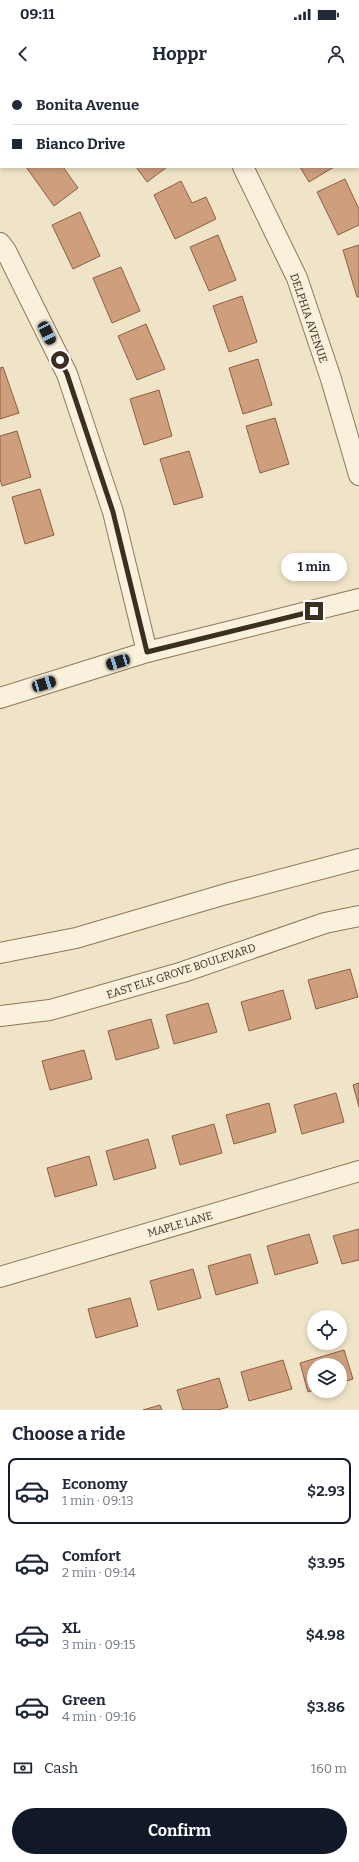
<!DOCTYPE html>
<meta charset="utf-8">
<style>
body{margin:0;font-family:Bitter,serif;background:#f2f2f3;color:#1f2937;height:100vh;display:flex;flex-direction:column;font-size:15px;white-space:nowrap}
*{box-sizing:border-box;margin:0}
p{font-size:13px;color:#747a83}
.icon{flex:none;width:22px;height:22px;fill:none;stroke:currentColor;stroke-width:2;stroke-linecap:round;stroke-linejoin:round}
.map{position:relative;height:1330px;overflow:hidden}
.panel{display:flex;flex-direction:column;background:#fff;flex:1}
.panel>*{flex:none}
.banner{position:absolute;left:0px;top:0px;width:359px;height:88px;box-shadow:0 2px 6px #0003;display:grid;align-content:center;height:88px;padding:0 12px;background:#fff}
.fabs{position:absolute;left:307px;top:1230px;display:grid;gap:8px}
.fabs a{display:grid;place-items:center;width:40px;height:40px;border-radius:50%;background:#fff;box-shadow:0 2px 6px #0003;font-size:20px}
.end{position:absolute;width:18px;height:18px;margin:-9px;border:5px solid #3d2e20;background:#fff;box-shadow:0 0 0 2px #fff}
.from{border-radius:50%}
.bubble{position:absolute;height:28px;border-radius:14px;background:#fff;box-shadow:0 2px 6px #0003;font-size:13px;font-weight:700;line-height:28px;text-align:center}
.car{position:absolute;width:12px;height:24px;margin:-12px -6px;border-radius:5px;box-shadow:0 0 3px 1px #0007;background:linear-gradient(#222 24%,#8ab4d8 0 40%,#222 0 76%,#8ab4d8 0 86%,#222 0)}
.banner b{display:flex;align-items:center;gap:14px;height:38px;font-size:15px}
.banner b+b{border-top:1px solid #e0e1e3}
.banner i{width:10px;height:10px;background:#1f2937}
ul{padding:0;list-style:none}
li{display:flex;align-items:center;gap:12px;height:66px;margin:0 8px 6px;padding:0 4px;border:2px solid transparent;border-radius:8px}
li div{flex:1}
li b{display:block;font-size:15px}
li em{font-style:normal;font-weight:700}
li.selected{border-color:#111827}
li>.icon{width:36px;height:36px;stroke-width:1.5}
h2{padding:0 12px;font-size:18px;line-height:48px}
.pay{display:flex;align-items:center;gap:10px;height:44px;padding:0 12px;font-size:15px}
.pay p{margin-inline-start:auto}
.primary-button{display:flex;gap:8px;margin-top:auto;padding:8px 12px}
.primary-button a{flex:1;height:46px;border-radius:24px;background:#111827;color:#fff;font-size:16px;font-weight:700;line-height:46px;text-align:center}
.status{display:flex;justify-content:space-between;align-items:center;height:28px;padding:0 20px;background:#fff;direction:ltr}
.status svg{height:11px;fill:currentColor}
header{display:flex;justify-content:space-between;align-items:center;height:52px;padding:0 12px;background:#fff;font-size:18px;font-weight:700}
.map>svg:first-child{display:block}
.building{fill:#cf9f7d;stroke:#8d5f41}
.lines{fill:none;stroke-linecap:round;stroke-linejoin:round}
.minor-casing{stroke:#8d765c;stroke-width:22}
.minor{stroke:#faf1dc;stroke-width:20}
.route{stroke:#3d2e20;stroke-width:5}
.labels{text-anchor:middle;stroke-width:3.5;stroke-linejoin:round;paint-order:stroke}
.street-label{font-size:11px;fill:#3d2e20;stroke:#f7eed8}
</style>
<div class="status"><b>09:11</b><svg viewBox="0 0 49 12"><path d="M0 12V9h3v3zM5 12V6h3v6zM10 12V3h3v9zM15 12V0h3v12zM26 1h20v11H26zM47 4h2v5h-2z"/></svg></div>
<header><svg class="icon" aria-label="back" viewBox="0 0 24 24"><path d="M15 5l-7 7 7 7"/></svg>Hoppr<svg class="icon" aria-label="person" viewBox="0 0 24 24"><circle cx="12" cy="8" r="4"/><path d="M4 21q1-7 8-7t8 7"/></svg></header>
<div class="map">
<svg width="359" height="1330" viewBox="0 0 359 1330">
<rect width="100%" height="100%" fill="#f0e4c8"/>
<g class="building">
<polygon points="257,0 306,0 256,1"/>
<polygon points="0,22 1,22 1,67 0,66"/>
<polygon points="26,87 63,87 78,108 54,126"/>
<polygon points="136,87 167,87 147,102"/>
<polygon points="300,87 334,87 309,102"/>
<polygon points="345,99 359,129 359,145 338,155 317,112"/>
<polygon points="181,101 192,123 206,117 216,139 175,159 154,115"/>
<polygon points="80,132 100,176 73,189 52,145"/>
<polygon points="218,155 236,200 209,211 190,167"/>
<polygon points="359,165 359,217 357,217 343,170"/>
<polygon points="121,187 140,231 112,243 93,198"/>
<polygon points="242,216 257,262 229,272 213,226"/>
<polygon points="146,244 165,289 137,300 118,256"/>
<polygon points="258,279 272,325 243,334 229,288"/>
<polygon points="3,287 19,333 0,339 0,288"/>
<polygon points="159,310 172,356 144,365 130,319"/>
<polygon points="275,338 289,384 260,393 246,346"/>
<polygon points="17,351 31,397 2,406 0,399 0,356"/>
<polygon points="189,371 203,417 174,425 160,379"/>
<polygon points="40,409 54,455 25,464 12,417"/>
<polygon points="350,889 358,917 316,929 308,900"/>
<polygon points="283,910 291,939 249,951 241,922"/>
<polygon points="208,923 217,952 174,964 166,935"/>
<polygon points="151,939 159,968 116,980 108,951"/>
<polygon points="84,970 92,999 50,1010 42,981"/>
<polygon points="359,1003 359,1027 353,1005"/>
<polygon points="336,1013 344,1042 302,1054 294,1025"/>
<polygon points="269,1023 276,1052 234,1064 226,1035"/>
<polygon points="214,1044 222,1073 180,1085 172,1056"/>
<polygon points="148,1059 156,1088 114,1100 106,1071"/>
<polygon points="89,1076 97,1105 55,1117 47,1088"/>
<polygon points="359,1149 359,1180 342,1184 333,1156"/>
<polygon points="309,1154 318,1183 275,1195 267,1166"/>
<polygon points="250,1174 258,1203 216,1215 208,1186"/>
<polygon points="193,1189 201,1218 158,1230 150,1201"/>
<polygon points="130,1218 138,1246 96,1258 88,1229"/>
<polygon points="344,1270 353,1299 340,1303 340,1285 314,1285 314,1310 308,1312 300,1283"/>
<polygon points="283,1280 292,1309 249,1321 241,1292"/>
<polygon points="219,1298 228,1327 218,1330 183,1330 177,1310"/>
<polygon points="160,1325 162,1330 143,1330"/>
</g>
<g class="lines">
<g class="minor-casing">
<g id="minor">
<polyline points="192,0 193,1"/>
<polyline points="243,87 297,198 331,299 359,395"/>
<polyline points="0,163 6,171 67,294 113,432 147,572"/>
<polyline points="0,618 147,572 359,519"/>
<polyline points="0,873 76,858 226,814 359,779"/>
<polyline points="0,936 50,930 183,892 325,843 359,836"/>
<polyline points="0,1197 359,1091"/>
</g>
</g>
<use href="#minor" class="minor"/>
</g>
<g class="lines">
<polyline class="route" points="60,280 67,294 113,432 147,572 314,531"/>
</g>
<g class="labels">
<g class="street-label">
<text transform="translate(309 238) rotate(71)" y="4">DELPHIA AVENUE</text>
<text transform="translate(181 891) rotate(-18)" y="4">EAST ELK GROVE BOULEVARD</text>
<text transform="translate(180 1144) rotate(-16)" y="4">MAPLE LANE</text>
</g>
</g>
</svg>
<div class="fabs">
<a><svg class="icon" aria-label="locate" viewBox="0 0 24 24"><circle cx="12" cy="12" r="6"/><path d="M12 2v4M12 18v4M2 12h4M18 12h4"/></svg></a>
<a><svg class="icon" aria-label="layers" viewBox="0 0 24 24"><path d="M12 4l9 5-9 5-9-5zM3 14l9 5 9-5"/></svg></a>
</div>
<i class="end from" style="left:60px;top:280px"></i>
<i class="end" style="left:314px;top:531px"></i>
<div class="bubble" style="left:281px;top:473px;width:66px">1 min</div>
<i class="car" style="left:47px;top:253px;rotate:154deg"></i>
<i class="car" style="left:118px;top:582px;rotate:253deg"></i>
<i class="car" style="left:44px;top:604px;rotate:73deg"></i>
<div class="banner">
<b><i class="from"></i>Bonita Avenue</b>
<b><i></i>Bianco Drive</b>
</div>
</div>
<section class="panel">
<h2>Choose a ride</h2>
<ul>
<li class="selected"><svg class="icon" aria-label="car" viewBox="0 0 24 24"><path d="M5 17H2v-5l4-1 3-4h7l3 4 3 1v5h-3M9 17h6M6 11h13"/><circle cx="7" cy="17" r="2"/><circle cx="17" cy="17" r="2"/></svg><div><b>Economy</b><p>1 min · 09:13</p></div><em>$2.93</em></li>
<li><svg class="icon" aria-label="car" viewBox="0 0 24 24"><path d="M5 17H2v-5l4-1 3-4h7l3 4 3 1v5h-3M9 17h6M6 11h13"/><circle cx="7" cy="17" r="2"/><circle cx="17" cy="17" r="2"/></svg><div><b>Comfort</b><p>2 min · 09:14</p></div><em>$3.95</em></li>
<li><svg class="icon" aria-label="car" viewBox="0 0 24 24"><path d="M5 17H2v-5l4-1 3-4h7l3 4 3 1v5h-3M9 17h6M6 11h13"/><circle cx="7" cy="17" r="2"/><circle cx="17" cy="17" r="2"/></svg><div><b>XL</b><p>3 min · 09:15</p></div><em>$4.98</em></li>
<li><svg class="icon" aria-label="car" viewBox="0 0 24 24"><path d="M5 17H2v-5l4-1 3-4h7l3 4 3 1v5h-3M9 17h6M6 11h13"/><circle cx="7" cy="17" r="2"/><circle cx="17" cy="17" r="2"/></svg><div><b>Green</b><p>4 min · 09:16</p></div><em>$3.86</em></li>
</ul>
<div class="pay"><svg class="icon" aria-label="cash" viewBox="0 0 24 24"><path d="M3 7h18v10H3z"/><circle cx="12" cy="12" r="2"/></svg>Cash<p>160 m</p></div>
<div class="primary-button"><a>Confirm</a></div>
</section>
